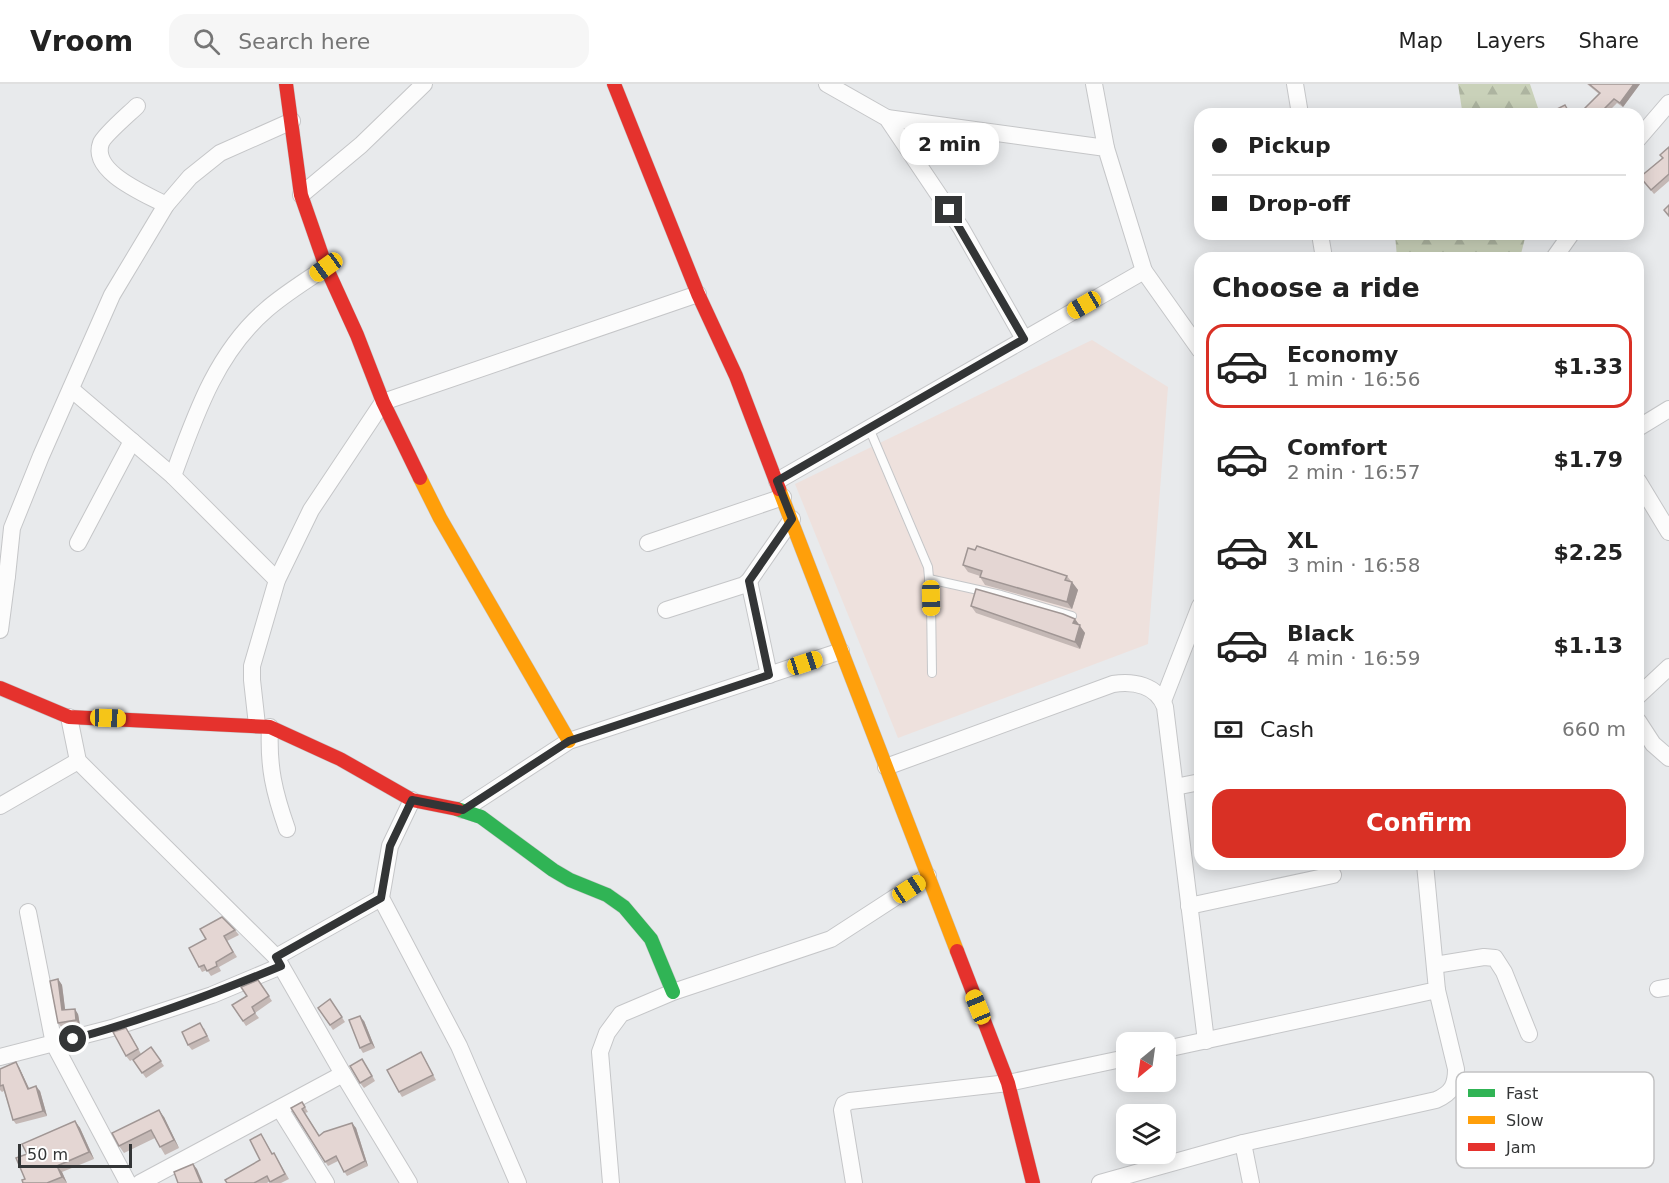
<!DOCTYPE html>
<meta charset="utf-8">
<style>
body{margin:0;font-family:"DejaVu Sans",sans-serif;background:#f6f6f6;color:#222;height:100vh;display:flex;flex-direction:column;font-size:22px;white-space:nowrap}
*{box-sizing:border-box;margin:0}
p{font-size:20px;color:#767676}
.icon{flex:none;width:33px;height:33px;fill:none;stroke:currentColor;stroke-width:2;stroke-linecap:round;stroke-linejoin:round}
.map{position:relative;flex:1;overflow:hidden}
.details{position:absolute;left:1194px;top:168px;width:450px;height:618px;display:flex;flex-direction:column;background:#fff;border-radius:18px;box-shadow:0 3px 15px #0003}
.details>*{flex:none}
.top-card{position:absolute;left:1194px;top:24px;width:450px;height:132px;border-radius:18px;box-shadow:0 3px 15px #0003;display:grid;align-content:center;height:132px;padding:0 18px;background:#fff}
.needle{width:39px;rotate:209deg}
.buttons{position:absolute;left:1116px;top:948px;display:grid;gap:12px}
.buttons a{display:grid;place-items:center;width:60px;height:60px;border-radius:12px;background:#fff;box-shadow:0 3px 15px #0003;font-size:30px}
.scale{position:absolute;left:18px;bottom:15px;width:114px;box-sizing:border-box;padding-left:6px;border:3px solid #333536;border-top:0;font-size:16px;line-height:21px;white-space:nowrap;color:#333536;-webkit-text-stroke:4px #fff;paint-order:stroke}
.end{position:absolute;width:27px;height:27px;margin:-14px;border:8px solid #333536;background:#fff;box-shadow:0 0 0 3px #fff}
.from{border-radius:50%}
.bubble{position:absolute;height:42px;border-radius:18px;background:#fff;box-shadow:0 3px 15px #0003;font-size:20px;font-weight:700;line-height:42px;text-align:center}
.car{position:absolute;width:18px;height:36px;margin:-18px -9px;border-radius:8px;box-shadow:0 0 4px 2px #0007;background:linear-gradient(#f5c518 24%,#345 0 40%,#f5c518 0 76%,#345 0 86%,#f5c518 0)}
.top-card b{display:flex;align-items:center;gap:21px;height:57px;font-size:22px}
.top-card b+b{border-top:2px solid #e0e0e0}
.top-card i{width:15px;height:15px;background:#222}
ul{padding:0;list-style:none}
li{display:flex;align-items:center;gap:18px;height:84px;margin:0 12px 9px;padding:0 6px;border:3px solid transparent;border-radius:18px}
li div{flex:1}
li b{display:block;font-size:22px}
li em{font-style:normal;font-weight:700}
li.active{border-color:#d93025}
li>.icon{width:54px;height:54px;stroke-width:1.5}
h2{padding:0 18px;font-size:27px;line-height:72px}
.pay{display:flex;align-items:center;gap:15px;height:66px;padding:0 18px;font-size:22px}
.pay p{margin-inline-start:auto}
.cta{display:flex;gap:12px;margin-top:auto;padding:12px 18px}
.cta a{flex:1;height:69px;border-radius:18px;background:#d93025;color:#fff;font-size:24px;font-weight:700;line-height:69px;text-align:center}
header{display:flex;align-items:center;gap:36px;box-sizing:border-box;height:84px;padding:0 30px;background:#fff;border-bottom:2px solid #e0e0e0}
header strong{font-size:28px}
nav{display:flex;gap:33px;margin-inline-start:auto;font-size:21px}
.search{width:420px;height:54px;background:#f6f6f6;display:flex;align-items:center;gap:15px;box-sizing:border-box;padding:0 21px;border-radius:18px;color:#767676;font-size:22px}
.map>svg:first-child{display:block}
.education{fill:#eee1dd}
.forest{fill:url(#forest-firs)}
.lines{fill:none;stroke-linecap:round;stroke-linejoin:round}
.lane-casing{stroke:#c5c6c8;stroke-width:10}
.street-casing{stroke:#c5c6c8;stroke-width:18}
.fast-casing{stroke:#c5c6c8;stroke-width:15}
.slow-casing{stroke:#c5c6c8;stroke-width:15}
.jam-casing{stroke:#c5c6c8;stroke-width:15}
.lane{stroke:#fcfcfc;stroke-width:8}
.street{stroke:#fcfcfc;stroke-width:16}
.fast{stroke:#30b455;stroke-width:14}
.slow{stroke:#ff9f0a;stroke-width:14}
.jam{stroke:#e5322d;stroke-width:14}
.wall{fill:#c4b8b5}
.shaded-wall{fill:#a09694}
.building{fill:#e4d6d3;stroke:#a09694;stroke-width:1.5}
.route{stroke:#333536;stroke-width:8}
.key{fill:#fff;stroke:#c2c2c3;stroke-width:1.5}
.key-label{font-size:16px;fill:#333536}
</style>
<header>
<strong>Vroom</strong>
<div class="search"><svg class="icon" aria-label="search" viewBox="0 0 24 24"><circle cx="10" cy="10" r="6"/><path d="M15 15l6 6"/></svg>Search here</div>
<nav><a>Map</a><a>Layers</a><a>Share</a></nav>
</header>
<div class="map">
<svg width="1669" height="1099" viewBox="0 0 1669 1099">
<defs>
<pattern id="forest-firs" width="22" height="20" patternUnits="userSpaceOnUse" patternTransform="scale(1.5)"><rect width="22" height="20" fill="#c9d1b9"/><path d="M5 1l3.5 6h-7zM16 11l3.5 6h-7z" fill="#adb4a0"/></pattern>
</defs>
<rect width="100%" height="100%" fill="#e8eaec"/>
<polygon class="education" points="1092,256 1168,303 1148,560 898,654 795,400"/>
<g class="forest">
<polygon points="1458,0 1530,0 1540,30 1386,30 1462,26"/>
<polygon points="1395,150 1526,150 1520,174 1397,174"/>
</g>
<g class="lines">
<g class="lane-casing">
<g id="lane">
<polyline points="869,344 928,483 931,515 932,589"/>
<polyline points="929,495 1001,511 1072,532"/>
</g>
</g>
<g class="street-casing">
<g id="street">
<polyline points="827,0 887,34 961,144 1024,255"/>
<polyline points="1094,0 1106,64"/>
<polyline points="1295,0 1300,30"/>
<path d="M137 22C130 29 104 51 101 59 90 88 146 110 166 121"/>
<polyline points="887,34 1106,64 1144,187"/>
<polyline points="1638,55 1669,19"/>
<polyline points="301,111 361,61 424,0"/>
<polyline points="1320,150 1324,174"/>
<polyline points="1554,174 1571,150"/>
<polyline points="71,305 173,392 277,496"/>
<polyline points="1638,344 1669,325"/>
<path d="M173 392C195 332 216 269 266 226 284 210 306 197 326 183"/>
<polyline points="777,397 1144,187 1200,266"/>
<polyline points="1638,397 1669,448"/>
<polyline points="78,459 132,357"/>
<polyline points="648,459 783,413"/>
<polyline points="0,491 7,492 12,444 41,372 112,211 166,121 190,93 220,69 292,37"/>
<polyline points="749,497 769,591"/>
<polyline points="666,526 744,501 749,497 792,435"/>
<polyline points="0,546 7,492"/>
<polyline points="1638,612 1669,583"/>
<polyline points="1163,617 1200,522"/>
<polyline points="69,633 78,677 276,873 343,990 409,1099"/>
<polyline points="1638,637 1653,660 1669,674"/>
<polyline points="257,641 252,596 252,582 277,496 311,426 383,318 698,210"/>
<path d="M270 643C268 683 274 708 287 745"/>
<path d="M886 683 1113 600C1134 597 1157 601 1165 623L1206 957"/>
<polyline points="1175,703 1200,698"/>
<polyline points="412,716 390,762 381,814 459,962 518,1099"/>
<polyline points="0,722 78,677"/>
<polyline points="463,726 569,657 841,567"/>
<polyline points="1189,822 1333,791"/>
<polyline points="28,828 54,960 128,1099"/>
<polyline points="276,873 381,814"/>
<polyline points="1435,881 1484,873 1495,874 1504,888 1529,950"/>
<polyline points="1658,905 1669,903"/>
<polyline points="1166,965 1437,906 1425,780"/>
<polyline points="0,973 112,944 212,911 281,882"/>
<polyline points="280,1025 326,1099"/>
<polyline points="1243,1059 1251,1099"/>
<polyline points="140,1099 343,990"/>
<polyline points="611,1099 600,968 607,949 621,930 673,908 831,855 928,792"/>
<polyline points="854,1099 842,1026 844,1020 850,1017 1008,999 1126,974"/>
<path d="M1100 1099 1243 1059 1436 1016C1452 1009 1456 1001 1456 985L1437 906"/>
</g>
</g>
<g class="fast-casing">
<polyline id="fast" points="457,725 481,733 553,786 570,796 607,811 624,823 651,855 673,908"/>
</g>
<g class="slow-casing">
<g id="slow">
<polyline points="420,394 440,434 569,657"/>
<polyline points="779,405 957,867"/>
</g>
</g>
<g class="jam-casing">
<g id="jam">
<polyline points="286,0 301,111 326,183 357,251 383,318 420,394"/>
<polyline points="614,0 698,210 736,292 779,405"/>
<polyline points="0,604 69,633 270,643 340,675 412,716 457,725"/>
<polyline points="957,867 1008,999 1033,1099"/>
</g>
</g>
<use href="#lane" class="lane"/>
<use href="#street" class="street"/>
<use href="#fast" class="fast"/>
<use href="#slow" class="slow"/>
<use href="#jam" class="jam"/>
</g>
<g class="wall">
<polygon points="1587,0 1640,0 1623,23 1617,19 1606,30 1579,30 1599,10"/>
<polygon points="1669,63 1669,97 1654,110 1640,93 1662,74"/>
<polygon points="963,481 1067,492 1078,506 1072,525 985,501 980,493 980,492 968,488"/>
<polygon points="971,522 1075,535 1085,549 1080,565 976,529"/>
<polygon points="235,846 239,851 227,857 237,873 219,883 221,887 211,892 207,886 202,888 189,864"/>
<polygon points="58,895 62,901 65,926 78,930 80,941 62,944 58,939"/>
<polygon points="258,896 272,917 255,929 259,934 246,942 232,921 247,912"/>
<polygon points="330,915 345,938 333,946 318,924"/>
<polygon points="364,937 375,964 363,969 360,964"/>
<polygon points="204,944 210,957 192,966 188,961"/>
<polygon points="130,949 141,970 151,963 164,982 146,994 133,976 139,972 130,977 126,972"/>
<polygon points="421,968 436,996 402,1013 399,1008"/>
<polygon points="366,981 375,997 364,1004 360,999"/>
<polygon points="19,983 29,1004 40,1007 47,1032 16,1040 13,1036 4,1007 2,1008 0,1006 0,985"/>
<polygon points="302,1018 308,1028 305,1029 319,1051 352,1039 356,1044 368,1082 347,1092 338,1077 328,1082 291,1024"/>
<polygon points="164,1033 179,1064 165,1071 155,1054 124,1069 119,1062"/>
<polygon points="75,1037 80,1044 94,1075 62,1088 67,1099 23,1099 25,1095 27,1070"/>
<polygon points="261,1050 272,1069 277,1074 289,1095 281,1099 271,1099 270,1097 267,1099 227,1099 260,1076"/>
</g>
<g class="shaded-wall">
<polygon points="1634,0 1640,0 1623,23 1620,19"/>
<polygon points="1072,498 1078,506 1072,525 1067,518"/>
<polygon points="1075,535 1085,549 1080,565 1075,558 1073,539"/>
<polygon points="58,895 62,901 66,932 62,926"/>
<polygon points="75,925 78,930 80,941 76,936"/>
<polygon points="360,932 364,937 375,964 371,959"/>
<polygon points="16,978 19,983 31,1009 28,1005"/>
<polygon points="36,1002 40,1007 47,1032 43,1027"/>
<polygon points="159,1026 164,1033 179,1064 174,1056"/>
<polygon points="75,1037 80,1044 94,1075 89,1068"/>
<polygon points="352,1039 356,1044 368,1082 365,1077"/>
<polygon points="193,1080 197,1085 203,1099 201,1099"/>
<polygon points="57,1082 62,1088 67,1099 62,1093"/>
</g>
<g class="building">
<polygon points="1589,0 1634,0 1620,19 1614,15 1599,30 1579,30 1600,9"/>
<polygon points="1565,21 1570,30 1552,30 1551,28"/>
<polygon points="1669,63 1669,90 1651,106 1640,93 1663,74 1660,71"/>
<polygon points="1669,121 1669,132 1664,126"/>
<polygon points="977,462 1067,492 1065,496 1072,498 1067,518 980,493 982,487 963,481 968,464 975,466"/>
<polygon points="976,505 1063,530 1075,535 1073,539 1080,541 1075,558 971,522"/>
<polygon points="222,833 235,846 224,852 233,868 216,878 217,882 207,887 204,881 199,883 189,864 206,855 200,845"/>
<polygon points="58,895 62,926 75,925 76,936 58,939 50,897"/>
<polygon points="258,896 269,912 252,923 255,929 243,937 232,921 247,912 241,903"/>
<polygon points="330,915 342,933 330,941 318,924"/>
<polygon points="360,932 371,959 360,964 349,936"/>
<polygon points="200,939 207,952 188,961 182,948"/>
<polygon points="126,944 138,965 126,972 113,948"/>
<polygon points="151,963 161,977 142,989 133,976"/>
<polygon points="421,968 433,991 399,1008 387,986"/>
<polygon points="362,975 372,992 360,999 350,982"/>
<polygon points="16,978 28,1005 36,1002 43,1027 13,1036 3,1001 0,1002 0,985"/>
<polygon points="302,1018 305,1023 302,1025 319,1052 324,1048 352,1039 365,1077 344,1088 336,1072 325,1078 291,1024"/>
<polygon points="159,1026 174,1056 160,1063 151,1046 119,1062 112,1049"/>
<polygon points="75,1037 89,1068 57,1082 62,1093 47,1099 23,1099 22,1096 25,1095 16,1074 27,1070 22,1060"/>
<polygon points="261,1050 272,1070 274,1069 285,1090 270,1098 267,1092 254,1099 227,1099 225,1096 260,1076 250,1056"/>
<polygon points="193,1080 201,1099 178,1099 174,1088"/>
</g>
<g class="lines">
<path class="route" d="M73 955C144 936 213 910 281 882L276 873 381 814 390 762 412 716 463 726 569 657 769 591 749 497 792 435 777 397 1024 255 949 126"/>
</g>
<rect x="1456" y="988" width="198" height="96" rx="9" class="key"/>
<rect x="1468" y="1005" width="27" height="8" fill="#30b455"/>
<rect x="1468" y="1032" width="27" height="8" fill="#ff9f0a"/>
<rect x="1468" y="1059" width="27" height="8" fill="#e5322d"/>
<g class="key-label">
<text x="1506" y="1015">Fast</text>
<text x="1506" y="1042">Slow</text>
<text x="1506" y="1069">Jam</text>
</g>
</svg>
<div class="buttons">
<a><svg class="needle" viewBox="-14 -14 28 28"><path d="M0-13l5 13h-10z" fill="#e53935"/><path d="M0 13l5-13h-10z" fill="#767676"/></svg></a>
<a><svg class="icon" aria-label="layers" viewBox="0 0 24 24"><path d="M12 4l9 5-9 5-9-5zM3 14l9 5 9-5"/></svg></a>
</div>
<div class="scale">50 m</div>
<i class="end from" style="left:73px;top:955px"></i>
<i class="end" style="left:949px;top:126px"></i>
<div class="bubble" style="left:900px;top:39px;width:99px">2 min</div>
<i class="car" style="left:326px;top:183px;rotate:234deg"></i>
<i class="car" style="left:1084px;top:221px;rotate:240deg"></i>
<i class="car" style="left:931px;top:514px;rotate:179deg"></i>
<i class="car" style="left:805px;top:579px;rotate:72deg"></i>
<i class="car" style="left:108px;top:634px;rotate:92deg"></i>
<i class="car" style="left:909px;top:805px;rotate:57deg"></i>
<i class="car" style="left:978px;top:923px;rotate:338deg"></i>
<div class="top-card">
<b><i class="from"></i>Pickup</b>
<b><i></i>Drop-off</b>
</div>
<section class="details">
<h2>Choose a ride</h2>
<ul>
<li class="active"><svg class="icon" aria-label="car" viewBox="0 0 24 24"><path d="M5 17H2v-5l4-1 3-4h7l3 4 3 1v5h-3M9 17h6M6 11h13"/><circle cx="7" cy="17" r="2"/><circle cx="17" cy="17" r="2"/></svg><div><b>Economy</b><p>1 min · 16:56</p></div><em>$1.33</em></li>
<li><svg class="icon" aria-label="car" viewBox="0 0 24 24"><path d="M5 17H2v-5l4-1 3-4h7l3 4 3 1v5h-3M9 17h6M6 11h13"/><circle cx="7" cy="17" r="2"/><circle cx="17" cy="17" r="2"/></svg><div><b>Comfort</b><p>2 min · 16:57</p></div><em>$1.79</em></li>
<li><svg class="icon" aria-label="car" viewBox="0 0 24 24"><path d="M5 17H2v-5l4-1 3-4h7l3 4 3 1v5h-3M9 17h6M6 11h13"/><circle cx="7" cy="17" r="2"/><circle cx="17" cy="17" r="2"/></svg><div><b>XL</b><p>3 min · 16:58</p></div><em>$2.25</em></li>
<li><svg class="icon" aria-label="car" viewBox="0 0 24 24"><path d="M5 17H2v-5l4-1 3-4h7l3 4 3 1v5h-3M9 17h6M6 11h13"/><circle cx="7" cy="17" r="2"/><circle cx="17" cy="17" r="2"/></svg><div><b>Black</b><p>4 min · 16:59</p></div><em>$1.13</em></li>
</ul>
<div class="pay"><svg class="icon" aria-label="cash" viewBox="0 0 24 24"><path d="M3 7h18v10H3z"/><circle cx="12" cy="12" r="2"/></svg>Cash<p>660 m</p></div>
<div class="cta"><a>Confirm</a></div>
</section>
</div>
